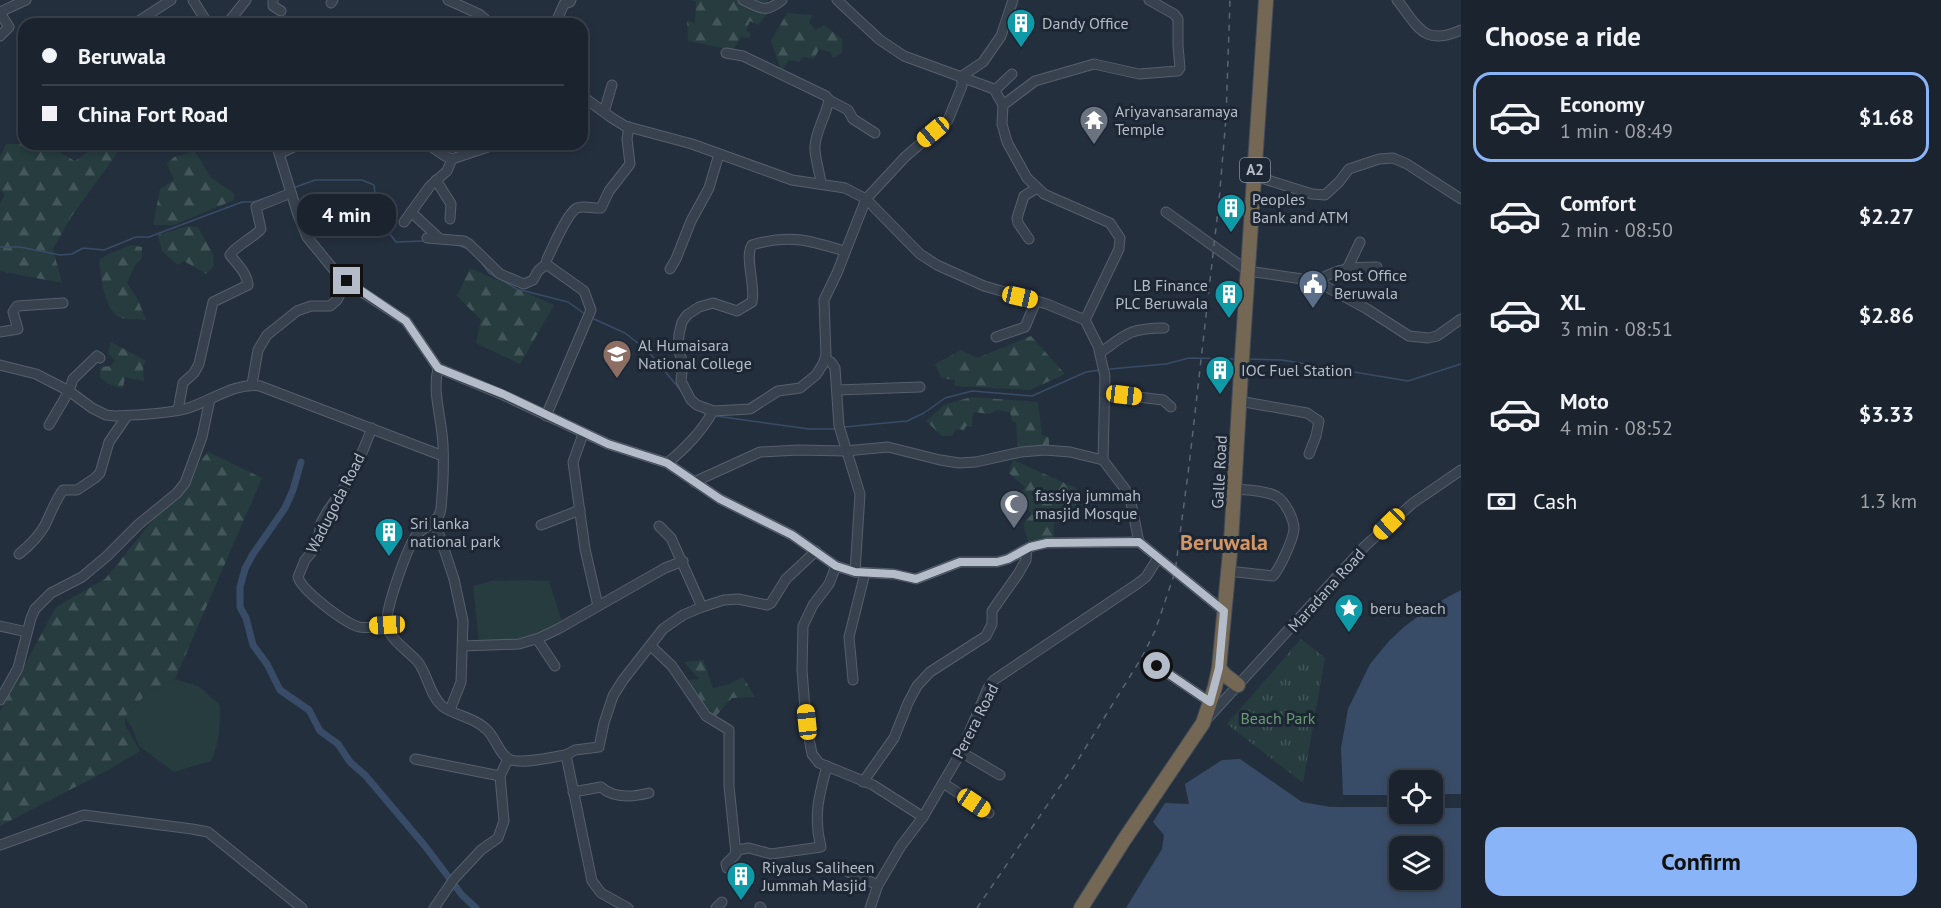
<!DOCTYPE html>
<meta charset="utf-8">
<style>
body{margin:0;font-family:"PT Sans",sans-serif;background:#282f3a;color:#f1f3f6;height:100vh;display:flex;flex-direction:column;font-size:22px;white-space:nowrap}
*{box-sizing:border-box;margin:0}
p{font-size:20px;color:#a0a4aa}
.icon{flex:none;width:33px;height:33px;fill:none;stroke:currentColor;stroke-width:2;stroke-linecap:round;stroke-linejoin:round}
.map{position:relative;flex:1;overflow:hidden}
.panel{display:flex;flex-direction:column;background:#1b232e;width:480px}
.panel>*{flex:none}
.banner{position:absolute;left:18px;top:18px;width:570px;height:132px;border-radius:18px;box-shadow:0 3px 9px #0003,0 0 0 2px #39404a;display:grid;align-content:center;height:132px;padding:0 24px;background:#1b232e}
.tools{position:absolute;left:1389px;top:770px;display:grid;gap:12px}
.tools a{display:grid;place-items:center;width:54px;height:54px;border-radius:12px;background:#1b232e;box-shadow:0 3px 9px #0003,0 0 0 2px #39404a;font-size:30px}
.end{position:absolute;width:27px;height:27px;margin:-14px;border:8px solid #b4bcc9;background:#111;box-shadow:0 0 0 3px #111}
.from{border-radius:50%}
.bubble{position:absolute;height:42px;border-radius:18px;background:#1b232e;box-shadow:0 3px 9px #0003,0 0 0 2px #39404a;font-size:20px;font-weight:600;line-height:42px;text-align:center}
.car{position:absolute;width:18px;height:36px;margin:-18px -9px;border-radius:8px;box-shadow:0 0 4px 2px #0007;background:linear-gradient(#f5c518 24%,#345 0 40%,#f5c518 0 76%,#345 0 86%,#f5c518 0)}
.banner b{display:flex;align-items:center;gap:21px;height:57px;font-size:22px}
.banner b+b{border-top:2px solid #39404a}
.banner i{width:15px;height:15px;background:#f1f3f6}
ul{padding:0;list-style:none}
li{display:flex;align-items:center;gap:18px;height:90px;margin:0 12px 9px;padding:0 12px;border:3px solid transparent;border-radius:18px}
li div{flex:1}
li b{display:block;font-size:22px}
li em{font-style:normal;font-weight:600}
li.selected{border-color:#8ab4f8}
li>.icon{width:54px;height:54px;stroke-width:1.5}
h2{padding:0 24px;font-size:27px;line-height:72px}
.pay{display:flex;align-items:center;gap:15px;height:66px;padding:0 24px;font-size:22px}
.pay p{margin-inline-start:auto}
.primary-button{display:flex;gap:12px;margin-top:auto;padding:12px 24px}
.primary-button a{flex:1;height:69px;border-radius:18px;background:#8ab4f8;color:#111;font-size:24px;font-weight:600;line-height:69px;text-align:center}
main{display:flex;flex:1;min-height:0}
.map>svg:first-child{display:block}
.grass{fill:#263c3f}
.forest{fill:url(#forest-firs)}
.park{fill:url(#park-tufts)}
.water{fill:#394c67;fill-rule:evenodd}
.pier{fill:#242f3e}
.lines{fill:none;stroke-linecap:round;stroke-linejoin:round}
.stream{stroke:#394c67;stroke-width:1.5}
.canal{stroke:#394c67;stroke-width:7}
.minor-casing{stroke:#565f6c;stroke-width:11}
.highway-casing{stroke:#434c59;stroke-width:16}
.minor{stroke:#38414e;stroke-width:9}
.highway{stroke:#746855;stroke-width:14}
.rail{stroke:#5a6575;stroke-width:1.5;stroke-dasharray:6 6;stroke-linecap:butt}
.route{stroke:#b4bcc9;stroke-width:8}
.labels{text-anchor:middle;stroke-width:6;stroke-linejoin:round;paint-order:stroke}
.shield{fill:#1d2633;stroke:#878f9c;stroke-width:1.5}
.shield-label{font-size:15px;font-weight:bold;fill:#b4bcc9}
.poi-label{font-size:16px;fill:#b4bcc9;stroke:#1d2633;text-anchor:start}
.street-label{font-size:16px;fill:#b4bcc9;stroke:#1d2633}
.park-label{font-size:16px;fill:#6b9a76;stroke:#1d2633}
.district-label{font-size:22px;font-weight:bold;fill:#d59563;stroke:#1d2633}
</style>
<main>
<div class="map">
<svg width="1461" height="908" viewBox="0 0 1461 908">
<defs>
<pattern id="forest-firs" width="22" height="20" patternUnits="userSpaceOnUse" patternTransform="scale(1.5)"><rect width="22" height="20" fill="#263c3f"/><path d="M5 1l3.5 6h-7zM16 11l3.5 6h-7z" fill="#435659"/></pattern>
<pattern id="park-tufts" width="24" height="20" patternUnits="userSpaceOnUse" patternTransform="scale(1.5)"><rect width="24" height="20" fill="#263c3f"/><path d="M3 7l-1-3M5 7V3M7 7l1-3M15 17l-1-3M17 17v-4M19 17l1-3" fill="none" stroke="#435659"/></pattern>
</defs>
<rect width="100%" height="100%" fill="#242f3e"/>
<g class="grass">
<path d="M526 580 549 581 562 622C528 637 517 642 479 642L473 586 491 581Z"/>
<path d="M175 679 198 686 220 705C220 728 220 741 211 761L174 772 139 746 132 728 125 717 149 691Z"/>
</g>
<g class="forest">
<polygon points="691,0 765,0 768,1 767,14 758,25 750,21 746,30 751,34 749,38 741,37 733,50 688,41 687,20 695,24 696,1"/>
<polygon points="787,13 812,15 809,23 816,30 824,25 842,39 842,53 833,58 830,52 819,49 814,59 803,57 799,62 789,60 784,68 781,70 771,41"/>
<polygon points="6,144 45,144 75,161 100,144 118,152 71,217 53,249 62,283 0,271 0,203 5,195 0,190 0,157"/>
<polygon points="195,151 210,177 234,193 234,200 174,225 153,225 160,189 174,180 167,164 174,157"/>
<polygon points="188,226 198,227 213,254 214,266 206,274 184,261 178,265 162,251 158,235"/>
<path d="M131 245 142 247V258L135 265 127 283 138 300 146 320C138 319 128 320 121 318 104 311 101 276 99 260L108 254Z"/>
<polygon points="470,268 554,305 520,364 476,343 481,320 457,296"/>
<polygon points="1031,336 1065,374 1030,390 954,386 955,380 941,378 935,364 961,350 977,358"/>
<polygon points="111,342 146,361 143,366 144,381 125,377 123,388 111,385 100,378 100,367 111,366 115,360 108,354"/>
<polygon points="971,397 1038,402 1042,435 1049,437 1049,447 1018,448 1016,423 1012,421 1010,412 997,410 989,414 973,412 972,427 966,426 964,430 956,429 952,436 942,436 926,421 944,405"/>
<polygon points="208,452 262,478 175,679 149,691 125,717 125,725 140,751 112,768 0,826 0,711 56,607 105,579"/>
<polygon points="1013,460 1078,489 1074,521 1054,523 1054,537 1029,544 1023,524 1032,514 1018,497 1025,487 1009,473"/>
<polygon points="703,660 713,688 727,685 743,677 755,697 732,698 716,716 707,712 686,680 699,679 684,662"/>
</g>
<polygon class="park" points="1301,639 1325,658 1303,783 1227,724"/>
<path class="water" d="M1461 590V908H1126L1162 849 1164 835 1153 822 1165 803 1189 804 1185 784 1222 760 1240 759 1302 802 1331 807 1337 804 1343 795 1341 748 1348 709 1370 664 1389 641 1404 627 1433 605ZM1400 780H1432V813H1400ZM1400 846H1432V879H1400Z"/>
<g class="pier">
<rect x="1433" y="794" width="28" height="14"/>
<polygon points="1343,795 1399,795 1399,807 1331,807 1337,804"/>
</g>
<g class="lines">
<g class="stream">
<polyline points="293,188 315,180 362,180 374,185 378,218 396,242 424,241"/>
<polyline points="458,245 468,249"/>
<polyline points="0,247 20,247 60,255 72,254 83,248 104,250 136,237 149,237 242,202 253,202 274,195"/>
<polyline points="478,258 489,273 517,289 568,302 585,314"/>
<polyline points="594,319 625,333 648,351 683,393"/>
<polyline points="1247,359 1282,360 1408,381 1461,364"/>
<polyline points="1110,369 1166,364 1189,358 1237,359"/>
<polyline points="716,416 809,429 835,429"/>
<polyline points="844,427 907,421 924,413 945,398 972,391 1032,396 1086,372 1100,370"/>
</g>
<polyline class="canal" points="301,462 293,490 285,508 253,554 245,569 240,587 240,607 246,618 253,645 267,664 280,690 309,710 320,731 338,744 350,762 365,775 425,846 462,895 476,908"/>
<g class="minor-casing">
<g id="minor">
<polyline points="193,0 208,24"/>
<polyline points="273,0 273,6 281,11"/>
<polyline points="448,0 479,14 491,24"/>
<path d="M743 0C761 8 765 14 782 0"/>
<polyline points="837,0 880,40 904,56 994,89 1003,105 1002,124 1007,142 1027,178 1044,194 1110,223 1120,238 1119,249 1085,320"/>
<path d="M1397 0C1418 26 1423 47 1461 30"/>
<polyline points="331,3 333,0"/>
<polyline points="0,12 26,0"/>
<polyline points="0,13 9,27 0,36"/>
<polyline points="134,24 171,0"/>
<polyline points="227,24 246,0"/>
<polyline points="555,24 564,4 570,2 571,0"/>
<path d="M726 53 743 56 826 96 829 100C826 116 816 130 815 146 814 156 820 172 821 184"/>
<polyline points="995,90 1012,74"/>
<polyline points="582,96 612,118 625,126 692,144 792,180 845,188 866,199 920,254 937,265 984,286 1047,304 1085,320 1098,346 1105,376 1103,460 1125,489 1131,503 1139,542"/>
<polyline points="829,100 848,110 853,119 875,133"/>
<polyline points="1003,105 1035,81 1094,64 1139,74 1178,71 1180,68 1178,46 1178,19 1174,14 1149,0"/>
<polyline points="604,112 612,85"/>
<polyline points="276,144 298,215 307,237 334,270 351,285 406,321 438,368 503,395 608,444 667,463 720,499 792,535 836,566 855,572 894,574 916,579 960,562 997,562 1008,559 1030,547 1047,543 1139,542 1224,611"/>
<polyline points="427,144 445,156 452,159 497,144"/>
<polyline points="281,153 300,144"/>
<polyline points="1255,176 1312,194 1325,195 1339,182 1349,169 1379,159 1393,158 1407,164 1461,199"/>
<polyline points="436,180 451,204 450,219"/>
<polyline points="411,212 439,238"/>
<polyline points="1166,212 1248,271 1316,281 1367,309 1409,336 1428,338 1437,336 1461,319"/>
<polyline points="404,222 430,186 447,171 452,159"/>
<path d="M427 238 464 241 469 244 500 274 524 284 533 280 538 271 546 264 547 259C552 249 567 213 577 208 583 205 594 209 601 208L609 191 630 164 627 139 629 127"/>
<polyline points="1029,239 1018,223 1017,218 1024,196 1037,188"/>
<polyline points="1348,267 1360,242"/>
<polyline points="670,269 676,259 691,221 709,188 719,154"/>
<path d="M1316 281C1340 268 1351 267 1377 267"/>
<polyline points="0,332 18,329 13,312 17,306 63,303"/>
<polyline points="996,337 1025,327 1036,301"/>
<path d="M1100 353C1126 334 1130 328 1164 328"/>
<polyline points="825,359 831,362 835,368 839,426 860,494 855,572"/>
<path d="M0 365 36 374 69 391 92 408 106 415 115 416C136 415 165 414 185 409 210 402 234 382 260 386L443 456"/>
<path d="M438 368C432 393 442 419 443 445 444 466 443 487 441 508 439 525 423 525 415 537 406 551 388 603 387 619 385 638 407 649 418 662 428 675 429 694 442 706 455 716 474 717 486 729 496 737 499 756 511 760 525 764 551 757 566 755L592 881 601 893 628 908"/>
<polyline points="252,384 258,350 267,335 297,311 311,306 330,306 337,300 347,281"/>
<polyline points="837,390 920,387"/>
<polyline points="1105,393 1163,400 1171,407"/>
<polyline points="1239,401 1307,413 1319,421 1316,436 1309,454"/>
<path d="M178 410 183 383 194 373 199 364 213 302 248 285C247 273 237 264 230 255 234 247 253 238 261 229L256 207 291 193"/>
<path d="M713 411 697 405 691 400 681 381 683 363 678 349 679 334 682 322 687 315 699 307 713 303 737 311 752 302C756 286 744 257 752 245 789 234 809 240 844 251"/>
<polyline points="546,416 591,310 584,291 546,264"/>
<polyline points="49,425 69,391 73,379 97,356 100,358"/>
<path d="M372 428 353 475 327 512 321 523 317 546 305 560 298 577C302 591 345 623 359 627 367 629 379 626 387 625"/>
<polyline points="583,434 573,462 585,549 598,606"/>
<path d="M667 463C684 450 703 430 713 411L750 409 778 391 800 388 816 375 823 364 826 355 824 300 837 273 866 199 905 157 948 120 962 86V76L983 62 1001 36 1013 0"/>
<polyline points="694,482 760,452 798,450 845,451 888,447 940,460 959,463 976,462 1021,452 1045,450 1070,452 1103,460"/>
<polyline points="437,521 438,531 454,579 463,621 461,682 450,710"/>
<polyline points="541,525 580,510"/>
<polyline points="659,526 671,538 702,607"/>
<path d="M19 554C29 546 39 536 45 525 51 513 55 501 63 490H77L95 478 100 473 109 442 127 416"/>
<polyline points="836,566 829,584 813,605 803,626 802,670 806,722 812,754 819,763 873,785 923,817"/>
<path d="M1228 571 1273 576C1280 568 1293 540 1294 529 1294 519 1285 501 1276 496 1264 490 1247 490 1234 489"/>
<polyline points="0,626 27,632"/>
<polyline points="537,639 555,666"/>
<polyline points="463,646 519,644 539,638 558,629 665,568 683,561"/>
<polyline points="651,646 672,666 706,716 729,730 729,786 736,854 726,864 727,868"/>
<polyline points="1157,666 1210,702"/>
<polyline points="853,680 849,637 865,573"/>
<polyline points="0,700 18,668 31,618 35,609 51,593 82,577 107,556 139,524 177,493 185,483 202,437 210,399"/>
<polyline points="1207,719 1365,546 1413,503 1461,470"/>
<polyline points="961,752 1000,775"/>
<polyline points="566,755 575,750 599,747 604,723 613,696 623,680 663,629 683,615 702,607 724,600 738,599 767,605 771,603 786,579 816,551"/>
<polyline points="415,759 500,776"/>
<polyline points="863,782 894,738 908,703 917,686 930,672 986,636 992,624 992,611 1018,574 1026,560 1027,549"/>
<polyline points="943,783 989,813"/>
<path d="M573 792 601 787C614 799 633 797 649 793"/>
<polyline points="0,845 84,815 192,829 208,832 302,908"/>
<path d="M736 850 749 848 771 854 821 847C813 817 819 795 827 766"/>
<polyline points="846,871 878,885"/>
<polyline points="760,907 761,908"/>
<polyline points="434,908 454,879 481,850 498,838 504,821 500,776 508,759"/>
<polyline points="716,908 722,902"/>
<polyline points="870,908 878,885 901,846 923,817 961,752 988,688 994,680 1137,584 1146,577 1158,558"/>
</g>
</g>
<g class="highway-casing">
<g id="highway">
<polyline points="1219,668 1225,675 1238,685"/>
<polyline points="1081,908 1124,840 1203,723 1215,687 1219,668 1231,542 1241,372 1266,0"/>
</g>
</g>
<use href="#minor" class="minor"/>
<use href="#highway" class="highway"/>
<polyline class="rail" points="977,908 1076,763 1142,657 1155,631 1175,572 1189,466 1219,201 1226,118 1230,0"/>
</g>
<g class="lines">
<polyline class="route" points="347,281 406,321 438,368 503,394 608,444 667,463 720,499 792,535 836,566 855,572 894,574 916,579 960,562 997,562 1008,559 1030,547 1047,543 1139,542 1224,611 1219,668 1210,702 1157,666"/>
</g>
<defs>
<g id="building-pin" transform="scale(1.5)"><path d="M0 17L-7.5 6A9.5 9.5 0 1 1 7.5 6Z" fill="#0f9aa8" stroke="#1d2633"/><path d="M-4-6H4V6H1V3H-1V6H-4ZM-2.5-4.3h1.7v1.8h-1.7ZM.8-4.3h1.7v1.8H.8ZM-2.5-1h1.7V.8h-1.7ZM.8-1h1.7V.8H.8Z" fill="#fff"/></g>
<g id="temple-pin" transform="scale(1.5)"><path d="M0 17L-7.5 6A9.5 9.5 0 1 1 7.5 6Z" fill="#6b7280" stroke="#1d2633"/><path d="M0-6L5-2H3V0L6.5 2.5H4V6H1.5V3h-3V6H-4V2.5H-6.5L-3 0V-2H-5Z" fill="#fff"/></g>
<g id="civic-pin" transform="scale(1.5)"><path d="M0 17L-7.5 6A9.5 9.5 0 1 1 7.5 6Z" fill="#5c6f8a" stroke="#1d2633"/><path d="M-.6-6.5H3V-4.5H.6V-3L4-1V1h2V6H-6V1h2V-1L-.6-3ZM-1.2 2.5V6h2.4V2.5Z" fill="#fff"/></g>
<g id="school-pin" transform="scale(1.5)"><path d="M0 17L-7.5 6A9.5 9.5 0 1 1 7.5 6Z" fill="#8d6e63" stroke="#1d2633"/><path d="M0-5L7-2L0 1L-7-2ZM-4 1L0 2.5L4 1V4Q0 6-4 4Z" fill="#fff"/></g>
<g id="mosque-pin" transform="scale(1.5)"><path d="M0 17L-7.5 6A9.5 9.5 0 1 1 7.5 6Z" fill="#6b7280" stroke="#1d2633"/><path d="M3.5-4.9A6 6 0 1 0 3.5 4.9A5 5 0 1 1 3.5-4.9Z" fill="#fff"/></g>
<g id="sight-pin" transform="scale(1.5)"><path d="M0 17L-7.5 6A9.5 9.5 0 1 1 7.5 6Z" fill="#0f9aa8" stroke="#1d2633"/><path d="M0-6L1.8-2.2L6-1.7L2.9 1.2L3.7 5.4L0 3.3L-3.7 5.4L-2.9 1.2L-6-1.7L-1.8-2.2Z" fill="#fff"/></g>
</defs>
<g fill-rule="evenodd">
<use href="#building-pin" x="1021" y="23"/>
<use href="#temple-pin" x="1094" y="120"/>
<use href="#building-pin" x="1231" y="208"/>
<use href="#civic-pin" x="1313" y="284"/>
<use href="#building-pin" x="1229" y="294"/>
<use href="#school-pin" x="617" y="354"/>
<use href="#building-pin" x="1220" y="370"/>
<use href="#mosque-pin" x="1014" y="504"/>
<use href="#building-pin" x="389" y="532"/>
<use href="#sight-pin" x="1349" y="608"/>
<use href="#building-pin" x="741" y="876"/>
</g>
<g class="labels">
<rect class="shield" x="1240" y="158" width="30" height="24" rx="4.5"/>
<g class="shield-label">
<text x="1255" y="175">A2</text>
</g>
<g class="poi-label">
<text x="1042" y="29">Dandy Office</text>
<text x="1115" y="117">Ariyavansaramaya<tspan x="1115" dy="18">Temple</tspan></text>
<text x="1252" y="205">Peoples<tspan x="1252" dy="18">Bank and ATM</tspan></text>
<text x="1334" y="281">Post Office<tspan x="1334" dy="18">Beruwala</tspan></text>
<text x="1208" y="291" text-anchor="end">LB Finance<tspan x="1208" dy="18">PLC Beruwala</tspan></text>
<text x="638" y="351">Al Humaisara<tspan x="638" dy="18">National College</tspan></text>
<text x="1241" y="376">IOC Fuel Station</text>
<text x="1035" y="501">fassiya jummah<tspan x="1035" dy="18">masjid Mosque</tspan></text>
<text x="410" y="529">Sri lanka<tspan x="410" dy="18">national park</tspan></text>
<text x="1370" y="614">beru beach</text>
<text x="762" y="873">Riyalus Saliheen<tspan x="762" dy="18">Jummah Masjid</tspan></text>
</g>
<g class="street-label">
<text transform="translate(1219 472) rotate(-87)" y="6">Galle Road</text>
<text transform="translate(335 503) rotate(-63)" y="6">Wadugoda Road</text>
<text transform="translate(1326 590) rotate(-48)" y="6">Maradana Road</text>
<text transform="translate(975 721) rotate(-63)" y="6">Perera Road</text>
</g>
<g class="park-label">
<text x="1278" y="724">Beach Park</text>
</g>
<g class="district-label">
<text x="1224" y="550">Beruwala</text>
</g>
</g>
</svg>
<div class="tools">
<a><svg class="icon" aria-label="locate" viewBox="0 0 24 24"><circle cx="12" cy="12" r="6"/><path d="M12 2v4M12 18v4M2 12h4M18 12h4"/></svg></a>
<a><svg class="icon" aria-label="layers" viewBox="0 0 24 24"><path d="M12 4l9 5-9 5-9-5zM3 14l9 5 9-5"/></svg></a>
</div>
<i class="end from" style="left:1157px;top:666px"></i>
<i class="end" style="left:347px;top:281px"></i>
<div class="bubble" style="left:297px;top:194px;width:99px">4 min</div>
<i class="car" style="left:933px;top:132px;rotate:230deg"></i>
<i class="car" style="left:1020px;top:297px;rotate:103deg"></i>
<i class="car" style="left:1124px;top:395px;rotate:97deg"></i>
<i class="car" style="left:1389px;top:524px;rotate:226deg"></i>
<i class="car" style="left:387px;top:625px;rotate:267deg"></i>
<i class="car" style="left:807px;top:722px;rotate:354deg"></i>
<i class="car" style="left:974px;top:803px;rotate:124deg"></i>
<div class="banner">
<b><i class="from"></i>Beruwala</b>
<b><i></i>China Fort Road</b>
</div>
</div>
<section class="panel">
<h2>Choose a ride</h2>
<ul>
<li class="selected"><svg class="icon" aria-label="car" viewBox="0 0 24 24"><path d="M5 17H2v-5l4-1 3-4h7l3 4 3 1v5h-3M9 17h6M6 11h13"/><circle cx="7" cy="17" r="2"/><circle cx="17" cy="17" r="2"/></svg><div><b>Economy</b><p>1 min · 08:49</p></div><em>$1.68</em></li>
<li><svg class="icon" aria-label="car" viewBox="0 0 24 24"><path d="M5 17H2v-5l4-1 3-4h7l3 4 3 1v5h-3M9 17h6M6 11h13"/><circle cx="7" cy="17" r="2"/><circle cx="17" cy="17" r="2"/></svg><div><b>Comfort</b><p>2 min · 08:50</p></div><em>$2.27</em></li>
<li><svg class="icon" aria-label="car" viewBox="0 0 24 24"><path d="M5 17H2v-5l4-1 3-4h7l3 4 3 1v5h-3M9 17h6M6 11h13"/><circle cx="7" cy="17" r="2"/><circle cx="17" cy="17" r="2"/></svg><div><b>XL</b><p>3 min · 08:51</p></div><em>$2.86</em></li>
<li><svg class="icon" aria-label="car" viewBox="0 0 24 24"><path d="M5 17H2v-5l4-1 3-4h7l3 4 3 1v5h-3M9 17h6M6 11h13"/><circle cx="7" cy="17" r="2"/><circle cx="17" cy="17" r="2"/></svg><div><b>Moto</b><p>4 min · 08:52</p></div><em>$3.33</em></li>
</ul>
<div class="pay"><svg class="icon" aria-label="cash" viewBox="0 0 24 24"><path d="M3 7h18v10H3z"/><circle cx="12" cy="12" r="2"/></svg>Cash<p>1.3 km</p></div>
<div class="primary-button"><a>Confirm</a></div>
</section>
</main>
